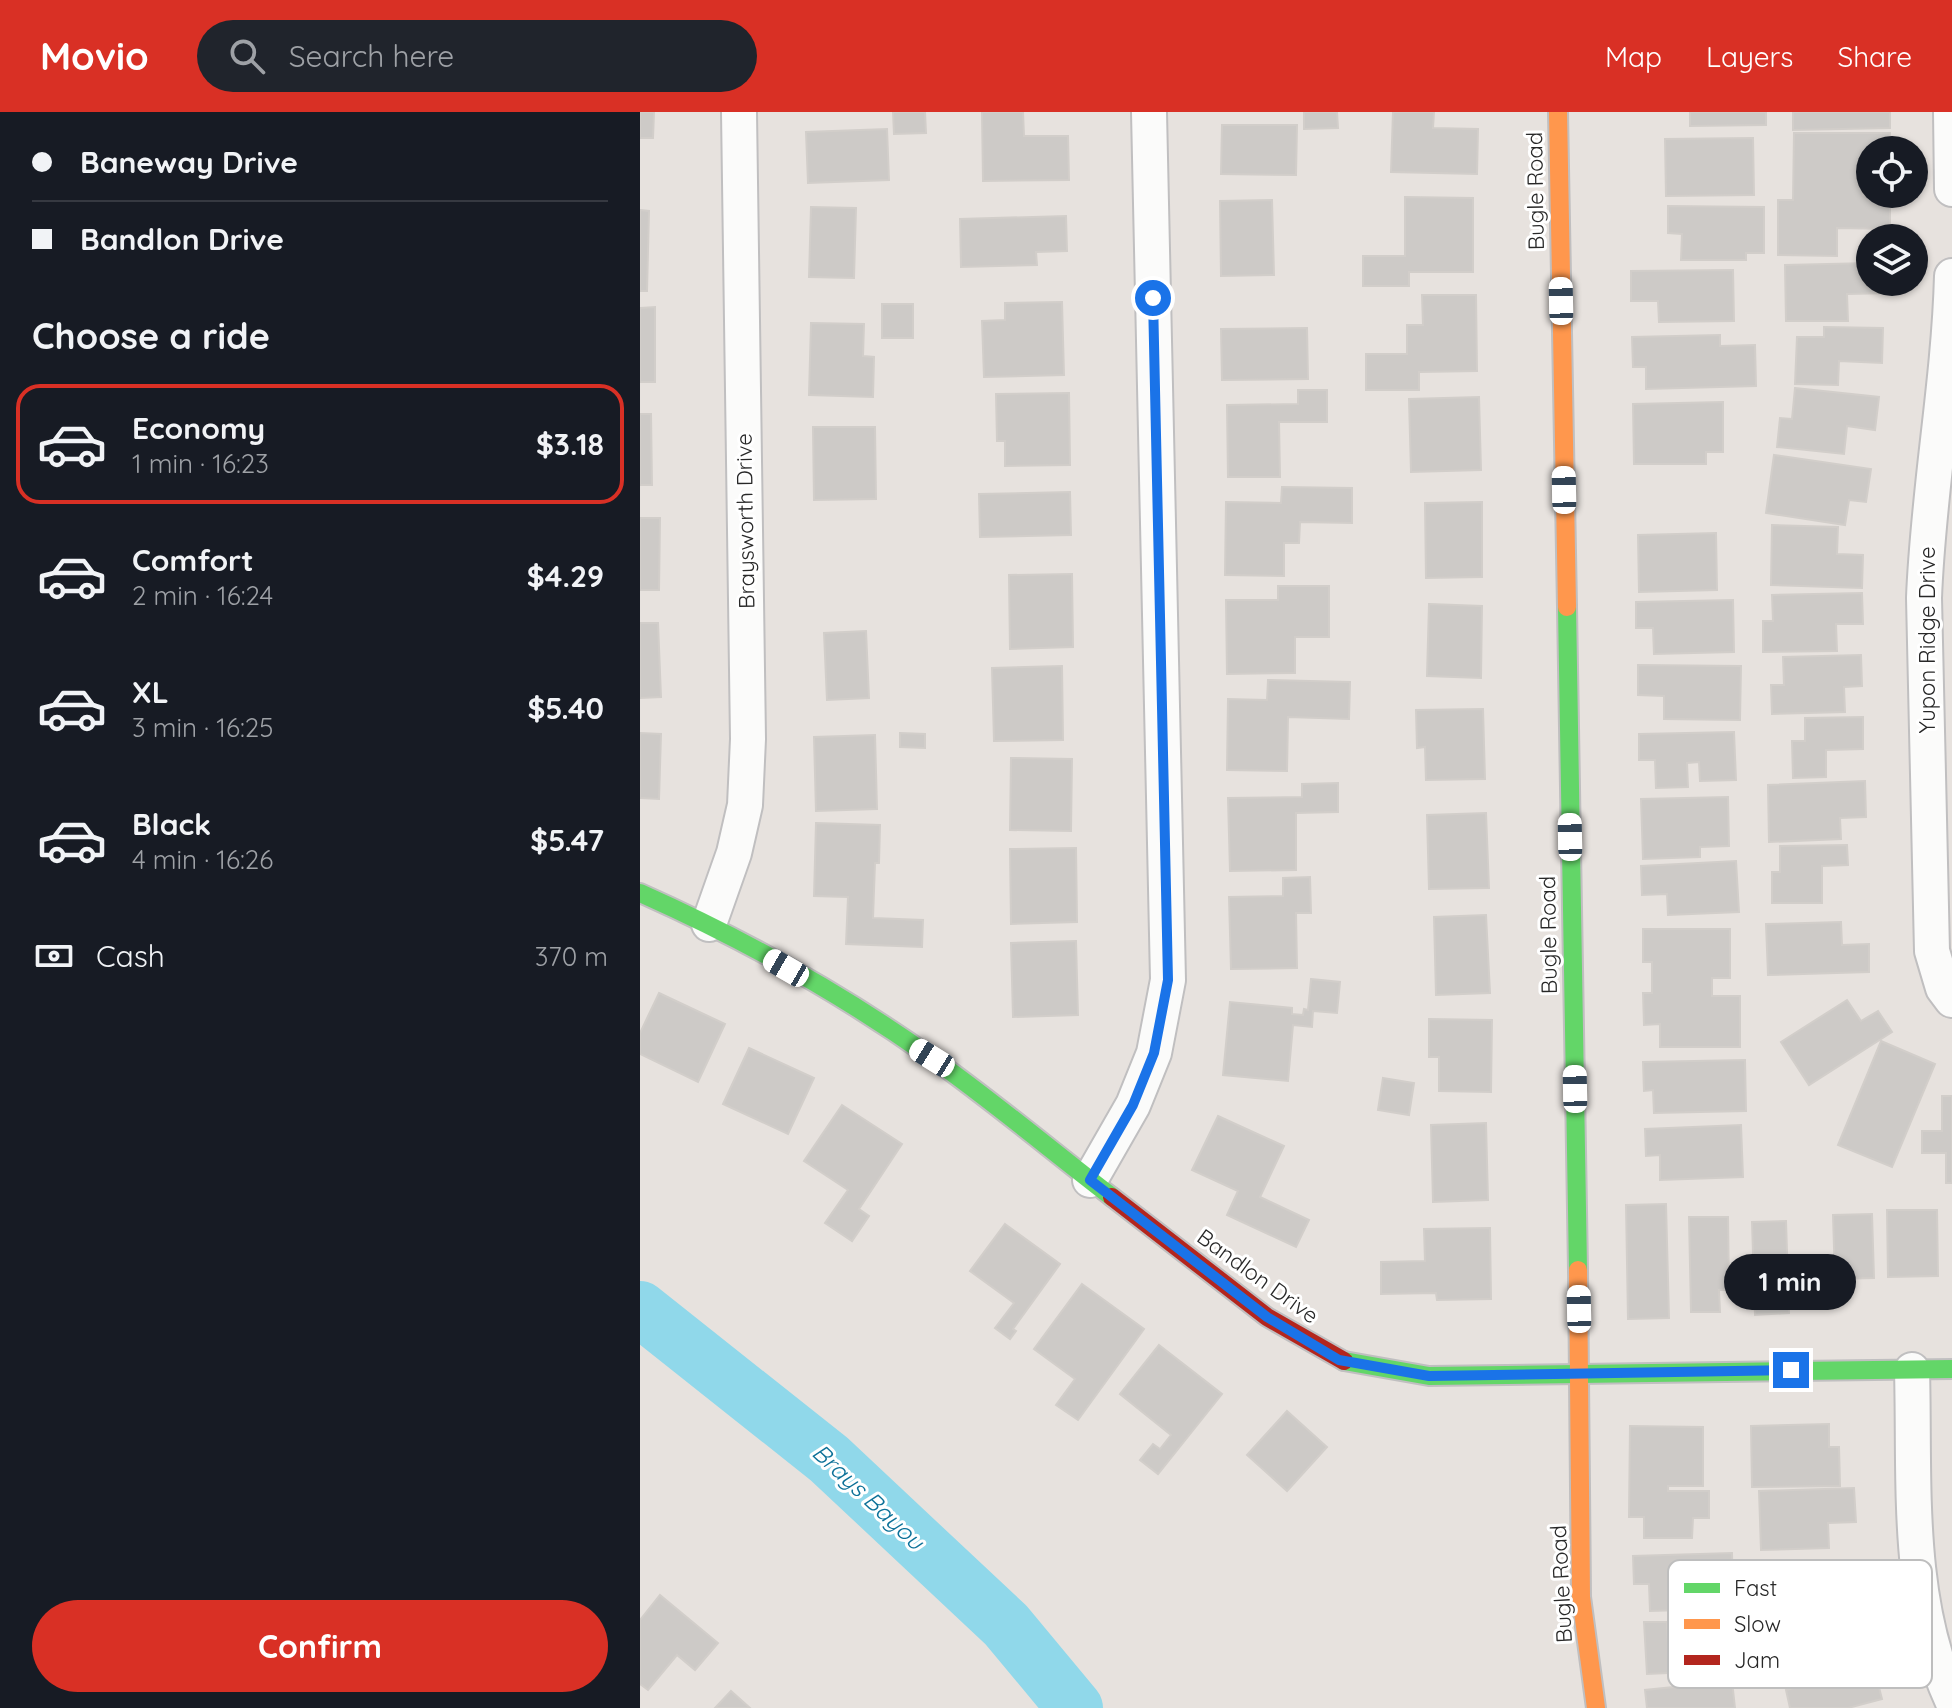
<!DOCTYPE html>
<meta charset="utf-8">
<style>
body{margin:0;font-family:Quicksand,sans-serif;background:#20242c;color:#f1f3f6;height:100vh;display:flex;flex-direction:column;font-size:30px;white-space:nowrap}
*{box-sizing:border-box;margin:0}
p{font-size:26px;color:#9ea1a6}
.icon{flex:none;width:44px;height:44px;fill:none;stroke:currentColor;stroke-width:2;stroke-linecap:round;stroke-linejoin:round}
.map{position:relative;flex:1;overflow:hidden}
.side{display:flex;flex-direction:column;background:#171b24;width:640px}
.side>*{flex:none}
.top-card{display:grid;align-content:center;height:176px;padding:0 32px;background:#171b24}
.tools{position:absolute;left:1216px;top:24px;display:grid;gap:16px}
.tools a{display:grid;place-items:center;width:72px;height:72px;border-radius:50%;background:#171b24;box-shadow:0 2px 6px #0004;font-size:40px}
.end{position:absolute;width:36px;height:36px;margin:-18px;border:10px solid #1a73e8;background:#fff;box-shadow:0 0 0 4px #fff}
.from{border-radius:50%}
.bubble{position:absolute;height:56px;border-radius:28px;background:#171b24;box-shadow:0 2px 6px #0004;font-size:26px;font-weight:800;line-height:56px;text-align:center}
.car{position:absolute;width:24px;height:48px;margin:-24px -12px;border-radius:10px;box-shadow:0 0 6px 2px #0007;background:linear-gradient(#fff 24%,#345 0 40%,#fff 0 76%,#345 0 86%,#fff 0)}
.top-card b{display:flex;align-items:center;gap:28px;height:76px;font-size:30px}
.top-card b+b{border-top:2px solid #363941}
.top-card i{width:20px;height:20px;background:#f1f3f6}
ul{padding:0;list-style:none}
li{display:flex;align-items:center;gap:24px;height:120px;margin:0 16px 12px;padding:0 16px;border:4px solid transparent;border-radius:24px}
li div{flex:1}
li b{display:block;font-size:30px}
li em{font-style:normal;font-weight:800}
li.selected{border-color:#d93025}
li>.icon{width:72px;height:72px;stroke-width:1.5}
h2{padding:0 32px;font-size:36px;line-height:96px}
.pay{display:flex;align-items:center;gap:20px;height:88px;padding:0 32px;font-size:30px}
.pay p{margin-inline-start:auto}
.cta{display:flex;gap:16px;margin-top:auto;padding:16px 32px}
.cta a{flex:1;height:92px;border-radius:48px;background:#d93025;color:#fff;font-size:32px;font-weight:800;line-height:92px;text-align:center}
header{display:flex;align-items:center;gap:48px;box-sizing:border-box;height:112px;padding:0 40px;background:#d93025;color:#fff}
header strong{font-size:38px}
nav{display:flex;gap:44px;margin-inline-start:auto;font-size:28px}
.search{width:560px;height:72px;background:#20242c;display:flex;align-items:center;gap:20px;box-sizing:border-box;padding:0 28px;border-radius:44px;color:#9ea1a6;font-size:30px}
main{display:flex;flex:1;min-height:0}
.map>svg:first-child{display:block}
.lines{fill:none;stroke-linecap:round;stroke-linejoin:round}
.river{stroke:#90d8ea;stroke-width:56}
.building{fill:#cdcac7;stroke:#d2ceca;stroke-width:2}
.street-casing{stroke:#c0bfc0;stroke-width:38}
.fast-casing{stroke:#c0bfc0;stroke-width:22}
.slow-casing{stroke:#c0bfc0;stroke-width:22}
.jam-casing{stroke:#c0bfc0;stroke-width:22}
.street{stroke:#fbfbfa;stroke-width:34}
.fast{stroke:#63d668;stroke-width:18}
.slow{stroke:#ff974d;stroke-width:18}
.jam{stroke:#b3261e;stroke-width:18}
.route{stroke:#1a73e8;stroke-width:10}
.labels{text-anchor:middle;stroke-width:6;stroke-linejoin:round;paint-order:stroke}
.street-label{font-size:22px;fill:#282828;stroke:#fff}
.water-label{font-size:24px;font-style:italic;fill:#0c7198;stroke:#fff}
.key{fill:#fff;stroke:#bebebe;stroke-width:2}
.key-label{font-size:22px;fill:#282828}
</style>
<header>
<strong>Movio</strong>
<div class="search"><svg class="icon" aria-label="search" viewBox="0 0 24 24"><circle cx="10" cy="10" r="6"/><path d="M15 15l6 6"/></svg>Search here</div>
<nav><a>Map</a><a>Layers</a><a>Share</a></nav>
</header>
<main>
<section class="side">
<div class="top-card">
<b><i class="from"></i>Baneway Drive</b>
<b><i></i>Bandlon Drive</b>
</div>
<h2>Choose a ride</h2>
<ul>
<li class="selected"><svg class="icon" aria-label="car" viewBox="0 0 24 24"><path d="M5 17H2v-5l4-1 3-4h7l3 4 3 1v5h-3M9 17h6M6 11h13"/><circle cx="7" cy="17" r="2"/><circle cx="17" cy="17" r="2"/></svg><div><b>Economy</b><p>1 min · 16:23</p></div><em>$3.18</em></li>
<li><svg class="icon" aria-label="car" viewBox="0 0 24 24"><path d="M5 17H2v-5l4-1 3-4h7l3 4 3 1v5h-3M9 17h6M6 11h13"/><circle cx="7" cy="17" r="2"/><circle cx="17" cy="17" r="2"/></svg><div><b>Comfort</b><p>2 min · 16:24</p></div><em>$4.29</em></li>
<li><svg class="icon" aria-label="car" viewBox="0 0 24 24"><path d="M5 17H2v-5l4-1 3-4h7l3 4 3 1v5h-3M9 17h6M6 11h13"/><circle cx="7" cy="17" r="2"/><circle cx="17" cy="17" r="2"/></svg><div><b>XL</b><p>3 min · 16:25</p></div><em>$5.40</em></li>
<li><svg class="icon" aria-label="car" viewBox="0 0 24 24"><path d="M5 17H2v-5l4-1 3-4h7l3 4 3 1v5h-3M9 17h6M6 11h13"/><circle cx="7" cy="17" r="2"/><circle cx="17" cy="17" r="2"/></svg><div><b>Black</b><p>4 min · 16:26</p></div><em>$5.47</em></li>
</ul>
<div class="pay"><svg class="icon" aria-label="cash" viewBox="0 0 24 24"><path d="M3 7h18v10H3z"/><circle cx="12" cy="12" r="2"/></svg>Cash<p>370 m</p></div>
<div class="cta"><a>Confirm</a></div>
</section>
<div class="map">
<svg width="1312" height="1596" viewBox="0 0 1312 1596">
<rect width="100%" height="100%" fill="#e7e2de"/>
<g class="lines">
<polyline class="river" points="0,1197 189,1347 366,1513 435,1596"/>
</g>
<g class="building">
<polygon points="0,0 14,0 13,26 0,26"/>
<polygon points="253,0 285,0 286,21 254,22"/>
<polygon points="342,0 383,0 384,24 428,24 429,68 343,69"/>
<polygon points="664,0 697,0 698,16 664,17"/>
<polygon points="753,0 794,0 793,16 838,17 837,62 751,60"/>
<polygon points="1050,0 1126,0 1126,13 1050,14"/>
<polygon points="1153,0 1250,0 1250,16 1153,18"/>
<polygon points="582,13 657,13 656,63 581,62"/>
<polygon points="247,17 249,68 168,71 166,20"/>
<polygon points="1154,21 1250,21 1249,38 1230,38 1230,53 1223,53 1223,83 1250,83 1250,117 1197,116 1197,144 1138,143 1138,88 1153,88"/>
<polygon points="1113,26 1114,83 1026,84 1025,27"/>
<polygon points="765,85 833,86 833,160 769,160 769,174 723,174 723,144 765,144"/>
<polygon points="632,88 634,163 581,164 580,89"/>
<polygon points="1028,94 1124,95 1124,141 1106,141 1106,148 1041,148 1042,122 1028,121"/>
<polygon points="171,95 216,96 214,166 169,165"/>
<polygon points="0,98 9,99 7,179 0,179"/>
<polygon points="426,104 427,139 396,140 397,153 321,155 320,107"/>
<polygon points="1230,151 1230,170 1250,170 1250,181 1207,182 1208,209 1146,209 1145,153"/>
<polygon points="1093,158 1094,209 1019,210 1018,189 991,189 991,159"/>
<polygon points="782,183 836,183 837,259 779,260 779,278 726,278 726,242 767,242 767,213 783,213"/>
<polygon points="422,190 424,263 344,265 342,209 365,208 365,191"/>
<rect x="242" y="192" width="31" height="34"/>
<polygon points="15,195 15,270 0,270 0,196"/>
<polygon points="171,211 224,212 223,244 234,245 233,285 169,283"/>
<polygon points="1184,215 1243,216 1242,251 1199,249 1198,273 1155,272 1157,225 1184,225"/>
<polygon points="667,216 668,267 582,268 581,217"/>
<polygon points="1080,223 1080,234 1115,233 1116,274 1006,277 1006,255 993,255 992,225"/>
<polygon points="1155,276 1239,285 1235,318 1207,314 1204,342 1137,335 1140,306 1152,307"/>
<polygon points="658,278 687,278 687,310 639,310 640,365 588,365 587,293 658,292"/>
<polygon points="429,281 430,353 365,354 365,329 357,329 356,282"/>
<polygon points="839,285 841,358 771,360 769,287"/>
<polygon points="1083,290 1083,340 1066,340 1066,352 994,352 993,292"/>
<polygon points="0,302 11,302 12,373 0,373"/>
<polygon points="173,315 235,315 236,387 174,388"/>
<polygon points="1134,343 1231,357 1226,390 1209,388 1205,413 1126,401"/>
<polygon points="642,375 712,376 712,411 660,410 659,431 644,431 644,464 585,463 586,390 641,391"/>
<polygon points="430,380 431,423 340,425 339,382"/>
<polygon points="842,390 842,465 786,466 785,391"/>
<polygon points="0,406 20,406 19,478 0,478"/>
<polygon points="1132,413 1198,415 1197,442 1223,443 1222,476 1131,473"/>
<polygon points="1076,421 1077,478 999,480 998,423"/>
<polygon points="432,462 433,535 370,537 369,463"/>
<polygon points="638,474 689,474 689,525 655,525 655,561 587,562 586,488 638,488"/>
<polygon points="1222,481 1223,512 1196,512 1197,539 1123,540 1123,509 1133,509 1132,483"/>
<polygon points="1093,488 1094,540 1014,542 1013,516 996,516 996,490"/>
<polygon points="789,492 842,494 841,566 787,564"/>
<polygon points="0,511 18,511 21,585 0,586"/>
<polygon points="226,519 229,586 187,588 184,521"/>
<polygon points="1221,543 1222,574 1204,575 1205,600 1132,602 1131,573 1144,573 1143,545"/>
<polygon points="998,553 1101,554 1100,608 1024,607 1024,584 998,583"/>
<polygon points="422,554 423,628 354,629 352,556"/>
<polygon points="628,568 710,570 709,607 648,605 647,659 587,658 588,587 627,588"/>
<polygon points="843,597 845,667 786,668 785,635 777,636 776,598"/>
<polygon points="1223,605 1223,637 1186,638 1186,665 1153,666 1152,629 1165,629 1165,606"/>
<polygon points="1094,620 1096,668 1060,669 1059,650 1047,651 1048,675 1016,676 1015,648 999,648 999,622"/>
<polygon points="0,621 21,622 19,687 0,686"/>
<polygon points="260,621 285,622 285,636 260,635"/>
<polygon points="235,623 237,697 176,699 174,625"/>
<polygon points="371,646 432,647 431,719 370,718"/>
<polygon points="1225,669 1226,705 1200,706 1201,727 1129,730 1128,673"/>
<polygon points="698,671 698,700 656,701 656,758 590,759 588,686 662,685 662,672"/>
<polygon points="1088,685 1089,734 1060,735 1060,745 1003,747 1001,687"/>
<polygon points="846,701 849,776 789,777 787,703"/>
<polygon points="176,711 240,713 239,751 235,751 233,806 283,808 282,835 206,832 208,785 174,784"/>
<polygon points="1207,733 1208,753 1182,754 1182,791 1132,791 1132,760 1140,760 1140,734"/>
<polygon points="436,736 437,810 371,812 370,737"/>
<polygon points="1096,749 1099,800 1028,803 1027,782 1002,783 1001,754"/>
<polygon points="670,765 671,801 656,801 657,856 591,857 589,785 643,784 643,766"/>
<polygon points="846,803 850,881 796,883 794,805"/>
<polygon points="1201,810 1202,833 1229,832 1229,860 1128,863 1126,812"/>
<polygon points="1003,817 1090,817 1090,866 1072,866 1072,884 1100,884 1100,935 1020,935 1020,912 1004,913 1003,881 1012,881 1012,850 1003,850"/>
<polygon points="436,829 438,903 373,905 371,831"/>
<polygon points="671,867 700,870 697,901 673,899 672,915 653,913 648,969 583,963 590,890 652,896 652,902 663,903 664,897 668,898"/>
<polygon points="19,881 85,912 58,970 0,942 0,921"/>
<polygon points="1207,888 1221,909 1238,899 1252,920 1169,973 1141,930"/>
<polygon points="789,907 852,908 851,980 799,979 799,945 789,945"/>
<polygon points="1241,929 1295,952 1252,1055 1198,1033"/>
<polygon points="109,936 174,966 148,1022 83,992"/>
<polygon points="1105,948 1106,999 1014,1001 1013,978 1004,979 1003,950"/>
<polygon points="743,966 774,971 769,1003 738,998"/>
<polygon points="1302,984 1312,984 1312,1071 1306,1071 1306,1041 1282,1041 1282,1019 1302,1019"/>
<polygon points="202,993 262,1032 219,1097 229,1104 212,1129 185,1111 208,1078 164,1049"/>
<polygon points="578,1004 644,1034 620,1085 669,1108 656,1135 587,1103 598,1079 552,1058"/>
<polygon points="846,1011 848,1088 793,1090 791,1013"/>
<polygon points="1101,1013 1103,1065 1020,1068 1020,1043 1006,1044 1005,1017"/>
<polygon points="1026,1092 1029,1206 988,1207 986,1093"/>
<polygon points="1247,1098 1297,1098 1298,1164 1248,1165"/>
<polygon points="1232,1102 1234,1166 1195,1167 1193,1103"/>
<polygon points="1049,1105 1088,1105 1089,1178 1079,1178 1080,1200 1051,1200"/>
<polygon points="1146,1109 1149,1201 1115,1203 1112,1110"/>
<polygon points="365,1112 420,1152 373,1217 376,1219 370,1227 355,1216 374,1191 330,1159"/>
<polygon points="850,1116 851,1187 797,1188 796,1181 741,1182 741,1150 785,1149 784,1117"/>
<polygon points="442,1172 504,1217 438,1308 416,1293 435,1267 394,1237"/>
<polygon points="519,1233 582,1282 518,1362 500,1348 513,1332 520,1337 531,1323 480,1282"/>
<polygon points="647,1299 687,1335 647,1379 607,1343"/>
<polygon points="1189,1312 1189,1335 1199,1335 1200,1374 1112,1375 1111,1314"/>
<polygon points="990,1314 1063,1315 1063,1374 1028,1374 1028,1379 1069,1379 1069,1406 1053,1406 1052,1426 1004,1426 1004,1405 989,1405"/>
<polygon points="1214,1376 1216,1410 1188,1411 1189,1436 1121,1438 1119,1379"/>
<polygon points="1092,1441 1093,1487 1042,1489 1042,1498 1010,1499 1009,1472 994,1472 993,1444"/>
<polygon points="20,1483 78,1531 55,1558 37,1543 8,1578 0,1572 0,1508"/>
<polygon points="1093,1507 1096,1558 1007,1562 1004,1510 1027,1510 1028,1532 1045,1532 1044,1509"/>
<polygon points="1234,1556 1242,1587 1208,1596 1150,1596 1146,1578"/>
<polygon points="1092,1569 1095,1596 1007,1596 1005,1578"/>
<polygon points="91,1579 110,1596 75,1596"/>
</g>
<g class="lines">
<g class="street-casing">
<g id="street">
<polyline points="1311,0 1312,77"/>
<path d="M1312 164C1309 272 1288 378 1284 486L1292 839 1303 876 1312 888"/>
<polyline points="69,812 94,741 105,693 108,627 99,0"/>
<polyline points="450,1068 493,993 514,941 528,868 509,0"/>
<path d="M1272 1258C1275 1366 1265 1487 1312 1588"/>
</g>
</g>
<g class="fast-casing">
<g id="fast">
<polyline points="927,495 938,1158"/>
<path d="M0 781C101 826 202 882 292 946 354 990 412 1039 472 1085"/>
<polyline points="704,1249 789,1264 1312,1257"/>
</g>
</g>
<g class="slow-casing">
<g id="slow">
<polyline points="918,0 927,495"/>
<polyline points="938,1158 941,1485 956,1596"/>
</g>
</g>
<g class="jam-casing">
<polyline id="jam" points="472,1085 627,1205 704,1249"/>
</g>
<use href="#street" class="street"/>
<use href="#fast" class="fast"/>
<use href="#slow" class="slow"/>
<use href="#jam" class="jam"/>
</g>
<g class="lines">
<polyline class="route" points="513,186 528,868 514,941 493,993 450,1068 627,1205 699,1248 789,1264 1151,1258"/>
</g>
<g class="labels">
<g class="street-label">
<text transform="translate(895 79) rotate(-91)" y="8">Bugle Road</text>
<text transform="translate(105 409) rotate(-91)" y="8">Braysworth Drive</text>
<text transform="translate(1287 528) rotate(-90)" y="8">Yupon Ridge Drive</text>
<text transform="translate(908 823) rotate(-91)" y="8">Bugle Road</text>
<text transform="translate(618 1164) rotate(36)" y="8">Bandlon Drive</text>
<text transform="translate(921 1472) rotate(-93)" y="8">Bugle Road</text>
</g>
<g class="water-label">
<text transform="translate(228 1385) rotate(43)" y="8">Brays Bayou</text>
</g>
</g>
<rect x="1028" y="1448" width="264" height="128" rx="12" class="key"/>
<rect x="1044" y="1471" width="36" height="10" fill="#63d668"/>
<rect x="1044" y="1507" width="36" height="10" fill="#ff974d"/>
<rect x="1044" y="1543" width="36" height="10" fill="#b3261e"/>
<g class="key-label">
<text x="1094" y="1484">Fast</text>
<text x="1094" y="1520">Slow</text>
<text x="1094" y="1556">Jam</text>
</g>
</svg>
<div class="tools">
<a><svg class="icon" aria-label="locate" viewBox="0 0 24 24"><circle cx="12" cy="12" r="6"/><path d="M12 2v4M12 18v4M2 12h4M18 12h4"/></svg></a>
<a><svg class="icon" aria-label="layers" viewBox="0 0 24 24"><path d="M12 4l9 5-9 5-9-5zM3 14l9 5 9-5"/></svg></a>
</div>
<i class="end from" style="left:513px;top:186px"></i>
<i class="end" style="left:1151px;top:1258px"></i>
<div class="bubble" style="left:1084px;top:1142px;width:132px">1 min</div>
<i class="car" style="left:921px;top:189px;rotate:359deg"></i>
<i class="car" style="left:924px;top:378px;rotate:359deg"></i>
<i class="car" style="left:930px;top:725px;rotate:359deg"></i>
<i class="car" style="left:146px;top:856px;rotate:300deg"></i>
<i class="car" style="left:292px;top:946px;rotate:302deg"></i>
<i class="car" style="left:935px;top:977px;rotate:359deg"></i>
<i class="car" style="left:939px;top:1197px;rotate:359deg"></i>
</div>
</main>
